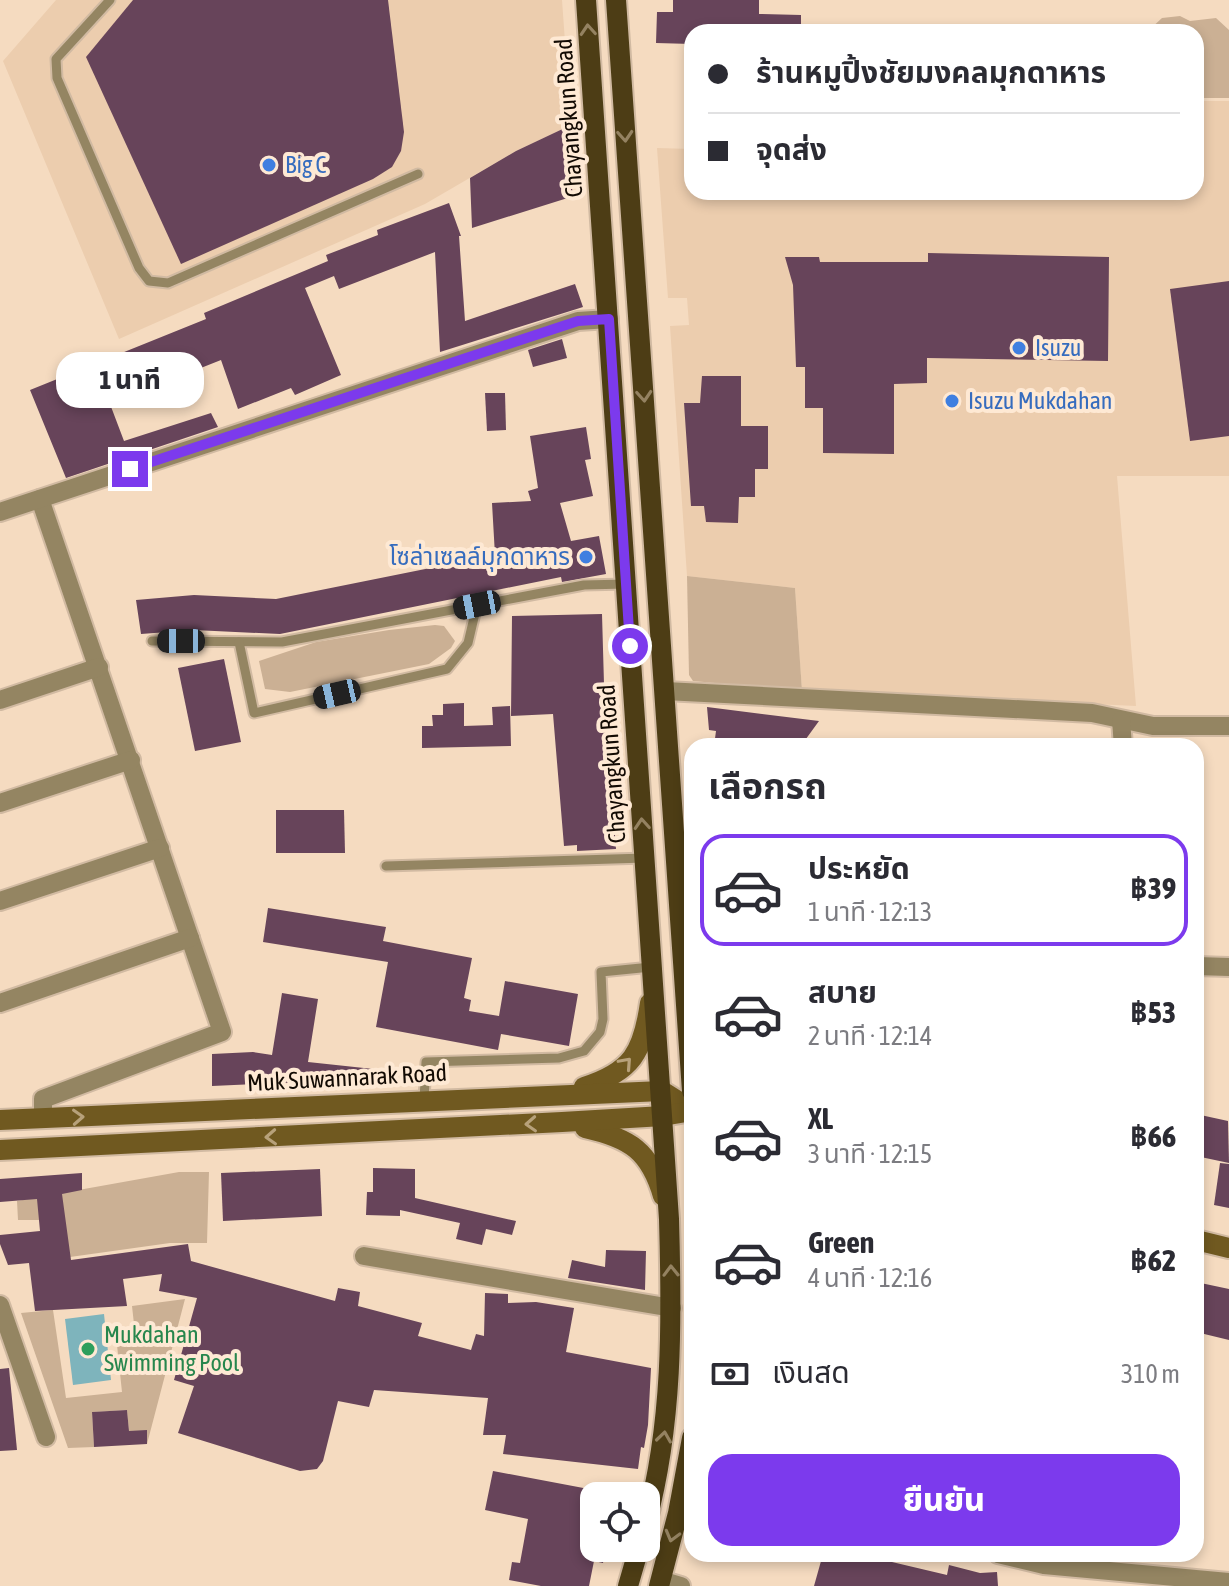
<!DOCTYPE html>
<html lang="th">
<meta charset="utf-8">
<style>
body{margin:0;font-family:"Asap Condensed","Noto Sans Thai",sans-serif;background:#f2f2f3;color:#2b2b33;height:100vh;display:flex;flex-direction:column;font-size:30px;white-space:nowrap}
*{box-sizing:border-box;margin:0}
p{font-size:26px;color:#7c7c81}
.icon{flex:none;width:44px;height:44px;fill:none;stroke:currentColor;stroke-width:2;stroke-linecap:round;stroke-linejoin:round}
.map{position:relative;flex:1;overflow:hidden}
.panel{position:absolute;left:684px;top:738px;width:520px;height:824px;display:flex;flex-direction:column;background:#fff;border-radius:24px;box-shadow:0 4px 12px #0003}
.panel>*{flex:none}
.banner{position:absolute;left:684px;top:24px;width:520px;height:176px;border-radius:24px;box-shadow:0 4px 12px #0003;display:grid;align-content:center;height:176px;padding:0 24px;background:#fff}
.buttons{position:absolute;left:580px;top:1482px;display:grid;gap:16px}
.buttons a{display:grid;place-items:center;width:80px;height:80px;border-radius:16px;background:#fff;box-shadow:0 4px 12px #0003;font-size:40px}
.end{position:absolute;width:36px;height:36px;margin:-18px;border:10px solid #7c3aed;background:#fff;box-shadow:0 0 0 4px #fff}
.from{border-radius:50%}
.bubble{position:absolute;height:56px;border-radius:24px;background:#fff;box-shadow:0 4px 12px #0003;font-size:26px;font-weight:800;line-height:56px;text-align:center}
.car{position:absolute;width:24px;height:48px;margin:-24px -12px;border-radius:10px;box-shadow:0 0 6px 2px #0007;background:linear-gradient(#222 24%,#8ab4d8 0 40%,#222 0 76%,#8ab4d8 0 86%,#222 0)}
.banner b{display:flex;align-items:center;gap:28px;height:76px;font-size:30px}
.banner b+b{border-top:2px solid #e1e1e2}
.banner i{width:20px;height:20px;background:#2b2b33}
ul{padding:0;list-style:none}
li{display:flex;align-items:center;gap:24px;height:112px;margin:0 16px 12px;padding:0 8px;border:4px solid transparent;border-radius:24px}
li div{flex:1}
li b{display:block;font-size:30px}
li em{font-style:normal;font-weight:800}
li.selected{border-color:#7c3aed}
li>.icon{width:72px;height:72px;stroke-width:1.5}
h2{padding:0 24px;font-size:36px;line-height:96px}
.pay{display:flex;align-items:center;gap:20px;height:88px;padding:0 24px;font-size:30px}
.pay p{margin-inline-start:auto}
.primary-button{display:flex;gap:16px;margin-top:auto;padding:16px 24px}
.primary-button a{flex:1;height:92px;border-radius:24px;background:#7c3aed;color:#fff;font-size:32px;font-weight:800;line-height:92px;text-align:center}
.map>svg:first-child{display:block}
.built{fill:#eccdae}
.green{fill:#cbb094}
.water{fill:#7eb4bc}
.building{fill:#67445a}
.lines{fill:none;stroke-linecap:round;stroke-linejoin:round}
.lane-casing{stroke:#d1baa2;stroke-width:13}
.street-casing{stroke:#d1baa2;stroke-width:22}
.secondary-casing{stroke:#d1baa2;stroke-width:24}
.primary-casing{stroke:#d1baa2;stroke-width:24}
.lane{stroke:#948562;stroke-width:9}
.street{stroke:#948562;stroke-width:18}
.secondary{stroke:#705920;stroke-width:20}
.primary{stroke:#4d3d15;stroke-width:20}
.oneway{stroke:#948261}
.oneway2{stroke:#b7a17a}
.route{stroke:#7c3aed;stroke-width:10}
.shop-dot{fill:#3f7fe0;stroke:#fee9d4;stroke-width:3}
.leisure-dot{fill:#2e9e5b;stroke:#fee9d4;stroke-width:3}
.labels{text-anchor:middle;stroke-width:8;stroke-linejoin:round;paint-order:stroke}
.street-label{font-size:24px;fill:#120a03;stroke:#fee9d4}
.shop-label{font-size:24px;fill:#366cbe;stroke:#fee9d4;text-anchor:start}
.leisure-label{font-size:24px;fill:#27864d;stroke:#fee9d4;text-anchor:start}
</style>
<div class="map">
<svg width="1229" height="1586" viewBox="0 0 1229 1586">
<rect width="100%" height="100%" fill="#f5dbc0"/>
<g class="built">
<polygon points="56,0 562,0 571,125 516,151 425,204 119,339 3,61"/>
<polygon points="1196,101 1229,101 1229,476 1117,476 1136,706 802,691 795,588 687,576 670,326 689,325 687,298 668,298 657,148 692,149 692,192 1196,192"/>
</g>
<g class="green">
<polygon points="1180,16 1190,21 1216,18 1229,30 1229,98 1196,98 1196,32 1147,32 1162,18"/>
<polygon points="687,576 795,588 802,691 693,681 689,675"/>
<polygon points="435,625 444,626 455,641 451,648 429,664 290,692 265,689 259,661 316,642 389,630"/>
<polygon points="179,1172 209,1172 207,1243 170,1243 70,1257 39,1220 18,1220 17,1201"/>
<polygon points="185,1299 147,1444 146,1431 129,1431 127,1410 92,1412 94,1447 68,1448 21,1313 53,1310 66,1398 122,1392 117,1345 136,1342 132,1306"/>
</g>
<polygon class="water" points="104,1314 111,1380 73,1385 65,1319"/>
<g class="building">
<polygon points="133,0 388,0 404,132 401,151 392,167 373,179 181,264 86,57"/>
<polygon points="673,0 759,0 759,14 801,15 801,32 692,32 692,44 656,43 657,12 673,12"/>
<polygon points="571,125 577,168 567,171 574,196 472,228 470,178 516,151"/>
<polygon points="449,203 461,236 459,236 465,321 575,284 583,307 440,352 435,252 339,289 334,276 305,288 341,375 295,395 291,388 238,409 221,360 110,404 124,441 211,413 218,427 66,478 30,390 206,319 204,313 328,261 326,255 378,235 377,230"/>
<polygon points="928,253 1109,257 1108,361 927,358 927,383 894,384 894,454 823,453 823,408 805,408 805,367 796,367 793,285 785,257 819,257 820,262 928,262"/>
<polygon points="1229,281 1229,436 1190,441 1170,289"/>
<polygon points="562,339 567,358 533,367 528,350"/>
<polygon points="702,376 741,376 741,426 768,426 768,469 755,469 755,497 739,497 738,523 706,522 704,506 691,506 684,403 700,403"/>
<polygon points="485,393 505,393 506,430 487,431"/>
<polygon points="586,427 591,459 585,460 593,496 560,503 571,541 599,536 606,574 562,582 561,577 280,634 194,630 141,634 136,600 194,595 276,599 495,555 492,503 531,501 528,491 538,488 530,436"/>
<polygon points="602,614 604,684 616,849 577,851 577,845 564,846 553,714 511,716 512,616"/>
<polygon points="224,659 241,742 195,751 178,668"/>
<polygon points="464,703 464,726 493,725 492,707 510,706 511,746 422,748 422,726 433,726 432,715 443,715 443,704"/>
<polygon points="707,707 819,721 803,743 778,740 777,746 714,746 716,731 709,730"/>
<polygon points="276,810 344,810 345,853 276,853"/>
<polygon points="268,908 386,927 383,941 472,958 464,998 471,1000 469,1011 499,1016 505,981 578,994 569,1046 501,1034 498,1050 376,1027 388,962 263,942"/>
<polygon points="282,993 318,999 308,1062 392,1071 392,1078 212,1086 212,1054 253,1052 272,1055"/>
<polygon points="1196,1114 1228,1121 1229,1163 1196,1156"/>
<polygon points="1220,1163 1229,1164 1229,1208 1214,1205"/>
<polygon points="373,1168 415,1169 415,1198 516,1221 512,1235 486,1229 482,1245 456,1239 460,1223 400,1210 400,1216 366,1215 367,1192 373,1192"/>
<polygon points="320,1169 322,1216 223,1221 221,1173"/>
<polygon points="82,1173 82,1190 62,1194 71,1260 188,1244 191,1261 335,1301 338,1288 360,1292 358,1306 422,1323 418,1336 471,1350 476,1334 484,1336 485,1293 508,1294 508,1303 536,1302 574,1308 566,1352 651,1368 648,1425 644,1448 641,1447 638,1469 503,1454 506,1435 483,1435 488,1398 374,1390 369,1407 338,1401 323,1461 317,1469 300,1471 178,1433 194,1386 174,1380 197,1298 159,1291 162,1274 123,1279 127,1306 35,1311 29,1263 8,1265 0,1244 0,1235 40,1231 37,1199 0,1202 0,1179"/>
<polygon points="606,1250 646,1251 645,1290 568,1278 572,1260 605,1267"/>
<polygon points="1196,1282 1229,1289 1229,1340 1196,1332"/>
<polygon points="9,1368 17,1450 0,1451 0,1369"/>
<polygon points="127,1410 129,1431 147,1430 147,1444 94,1447 92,1412"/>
<polygon points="493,1471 594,1490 594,1548 606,1548 603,1563 594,1561 589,1586 541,1586 509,1580 512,1562 520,1563 528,1519 485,1510"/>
<polygon points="823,1554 895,1554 892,1562 947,1575 949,1565 980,1573 997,1572 998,1586 814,1586"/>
</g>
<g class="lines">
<g class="lane-casing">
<g id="lane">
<polyline points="110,0 56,59 57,78 139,268 149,281 168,283 418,174"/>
<polyline points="152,641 282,642 584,585 626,584"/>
<polyline points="239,642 254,713 447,669 468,643 477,605"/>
<polyline points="386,866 645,858"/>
<polyline points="424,1100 426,1062 559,1058 584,1051 600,1032 603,1019 601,972 651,967"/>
</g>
</g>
<g class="street-casing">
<g id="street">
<polyline points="40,499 222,1032 43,1099 43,1118"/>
<polyline points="0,512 578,321 609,319"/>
<polyline points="665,691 1092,713 1153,726 1229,726"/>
<polyline points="0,700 99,667"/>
<polyline points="1121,720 1123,746"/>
<polyline points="0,803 131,760"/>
<polyline points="0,901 160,848"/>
<polyline points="1196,966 1229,967"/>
<polyline points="0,1003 190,938"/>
<polyline points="364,1256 672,1308"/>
<polyline points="0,1305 46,1437"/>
<polyline points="998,1554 1044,1565 1229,1582"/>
<polyline points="661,1580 681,1586"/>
</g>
</g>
<g class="secondary-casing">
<g id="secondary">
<path d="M584 1087C632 1072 643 1052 650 1003"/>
<polyline points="0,1120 662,1091 692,1110"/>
<path d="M585 1128C630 1138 650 1151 663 1196"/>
<polyline points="0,1150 562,1122 663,1116 692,1111"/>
<polyline points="1196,1240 1229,1248"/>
</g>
</g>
<g class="primary-casing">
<g id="primary">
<path d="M586 0 669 1219C672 1322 673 1423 646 1523"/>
<polyline points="616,0 692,1091"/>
<polyline points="628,1586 639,1548"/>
<polyline points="659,1586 678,1513 692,1438"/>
</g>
</g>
<use href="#lane" class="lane"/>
<use href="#street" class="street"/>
<use href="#secondary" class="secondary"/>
<use href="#primary" class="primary"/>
</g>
<defs><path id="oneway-chevron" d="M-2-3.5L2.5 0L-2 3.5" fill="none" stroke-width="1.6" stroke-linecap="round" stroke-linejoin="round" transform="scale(2)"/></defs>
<g class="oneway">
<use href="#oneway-chevron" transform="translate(588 30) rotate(-94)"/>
<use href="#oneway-chevron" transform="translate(625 136) rotate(86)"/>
<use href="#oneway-chevron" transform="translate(644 396) rotate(86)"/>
<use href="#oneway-chevron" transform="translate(642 824) rotate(-94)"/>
<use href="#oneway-chevron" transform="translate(671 1271) rotate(-91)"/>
<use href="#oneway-chevron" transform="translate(664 1437) rotate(-82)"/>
<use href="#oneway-chevron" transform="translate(672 1536) rotate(105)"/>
</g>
<g class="oneway2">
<use href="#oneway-chevron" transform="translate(626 1063) rotate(-48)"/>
<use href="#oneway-chevron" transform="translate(78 1117) rotate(-3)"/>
<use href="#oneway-chevron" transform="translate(531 1124) rotate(177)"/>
<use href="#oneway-chevron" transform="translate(271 1137) rotate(177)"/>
</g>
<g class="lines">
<polyline class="route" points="130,469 578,321 609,319 630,646"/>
</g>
<g class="shop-dot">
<circle cx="269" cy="165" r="8"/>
<circle cx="1019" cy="348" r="8"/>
<circle cx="952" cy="401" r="8"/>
<circle cx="586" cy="557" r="8"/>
</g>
<circle class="leisure-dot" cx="88" cy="1349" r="8"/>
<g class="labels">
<g class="street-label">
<text transform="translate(569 118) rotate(-94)" y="8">Chayangkun Road</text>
<text transform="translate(612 764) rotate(-94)" y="8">Chayangkun Road</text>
<text transform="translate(347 1078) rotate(-3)" y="8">Muk Suwannarak Road</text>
</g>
<g class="shop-label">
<text x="285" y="173">Big C</text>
<text x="1035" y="356">Isuzu</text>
<text x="968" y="409">Isuzu Mukdahan</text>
<text x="570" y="565" text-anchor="end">โซล่าเซลล์มุกดาหาร</text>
</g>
<g class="leisure-label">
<text x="104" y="1343">Mukdahan<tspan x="104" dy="28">Swimming Pool</tspan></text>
</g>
</g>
</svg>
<div class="buttons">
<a><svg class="icon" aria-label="locate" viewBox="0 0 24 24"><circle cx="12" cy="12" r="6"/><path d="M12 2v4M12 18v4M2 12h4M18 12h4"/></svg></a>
</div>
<i class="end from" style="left:630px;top:646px"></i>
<i class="end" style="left:130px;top:469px"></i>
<div class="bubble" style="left:56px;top:352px;width:148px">1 นาที</div>
<i class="car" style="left:477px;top:605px;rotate:259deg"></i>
<i class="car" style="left:181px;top:641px;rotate:270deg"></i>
<i class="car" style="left:337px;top:694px;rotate:257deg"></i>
<div class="banner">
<b><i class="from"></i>ร้านหมูปิ้งชัยมงคลมุกดาหาร</b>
<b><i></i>จุดส่ง</b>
</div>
<section class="panel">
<h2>เลือกรถ</h2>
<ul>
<li class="selected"><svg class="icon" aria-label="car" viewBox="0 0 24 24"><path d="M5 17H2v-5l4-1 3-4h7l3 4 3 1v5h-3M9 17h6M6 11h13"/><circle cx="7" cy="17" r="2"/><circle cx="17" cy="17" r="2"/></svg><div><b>ประหยัด</b><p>1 นาที · 12:13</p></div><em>฿39</em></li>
<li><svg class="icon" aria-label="car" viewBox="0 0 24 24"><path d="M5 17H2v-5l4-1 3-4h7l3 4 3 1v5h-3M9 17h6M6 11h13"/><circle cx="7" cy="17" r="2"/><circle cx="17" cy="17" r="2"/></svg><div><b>สบาย</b><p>2 นาที · 12:14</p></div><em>฿53</em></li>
<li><svg class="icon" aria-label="car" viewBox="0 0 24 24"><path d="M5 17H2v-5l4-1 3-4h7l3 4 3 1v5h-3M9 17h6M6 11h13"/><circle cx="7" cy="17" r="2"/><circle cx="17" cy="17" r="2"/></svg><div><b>XL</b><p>3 นาที · 12:15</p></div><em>฿66</em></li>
<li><svg class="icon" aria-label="car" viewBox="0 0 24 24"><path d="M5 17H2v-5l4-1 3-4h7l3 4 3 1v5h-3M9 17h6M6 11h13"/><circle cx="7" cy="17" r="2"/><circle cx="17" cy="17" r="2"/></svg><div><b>Green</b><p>4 นาที · 12:16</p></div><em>฿62</em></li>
</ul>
<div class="pay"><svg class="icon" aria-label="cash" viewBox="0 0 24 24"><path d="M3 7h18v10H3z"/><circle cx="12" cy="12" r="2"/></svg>เงินสด<p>310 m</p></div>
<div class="primary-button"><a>ยืนยัน</a></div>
</section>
</div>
